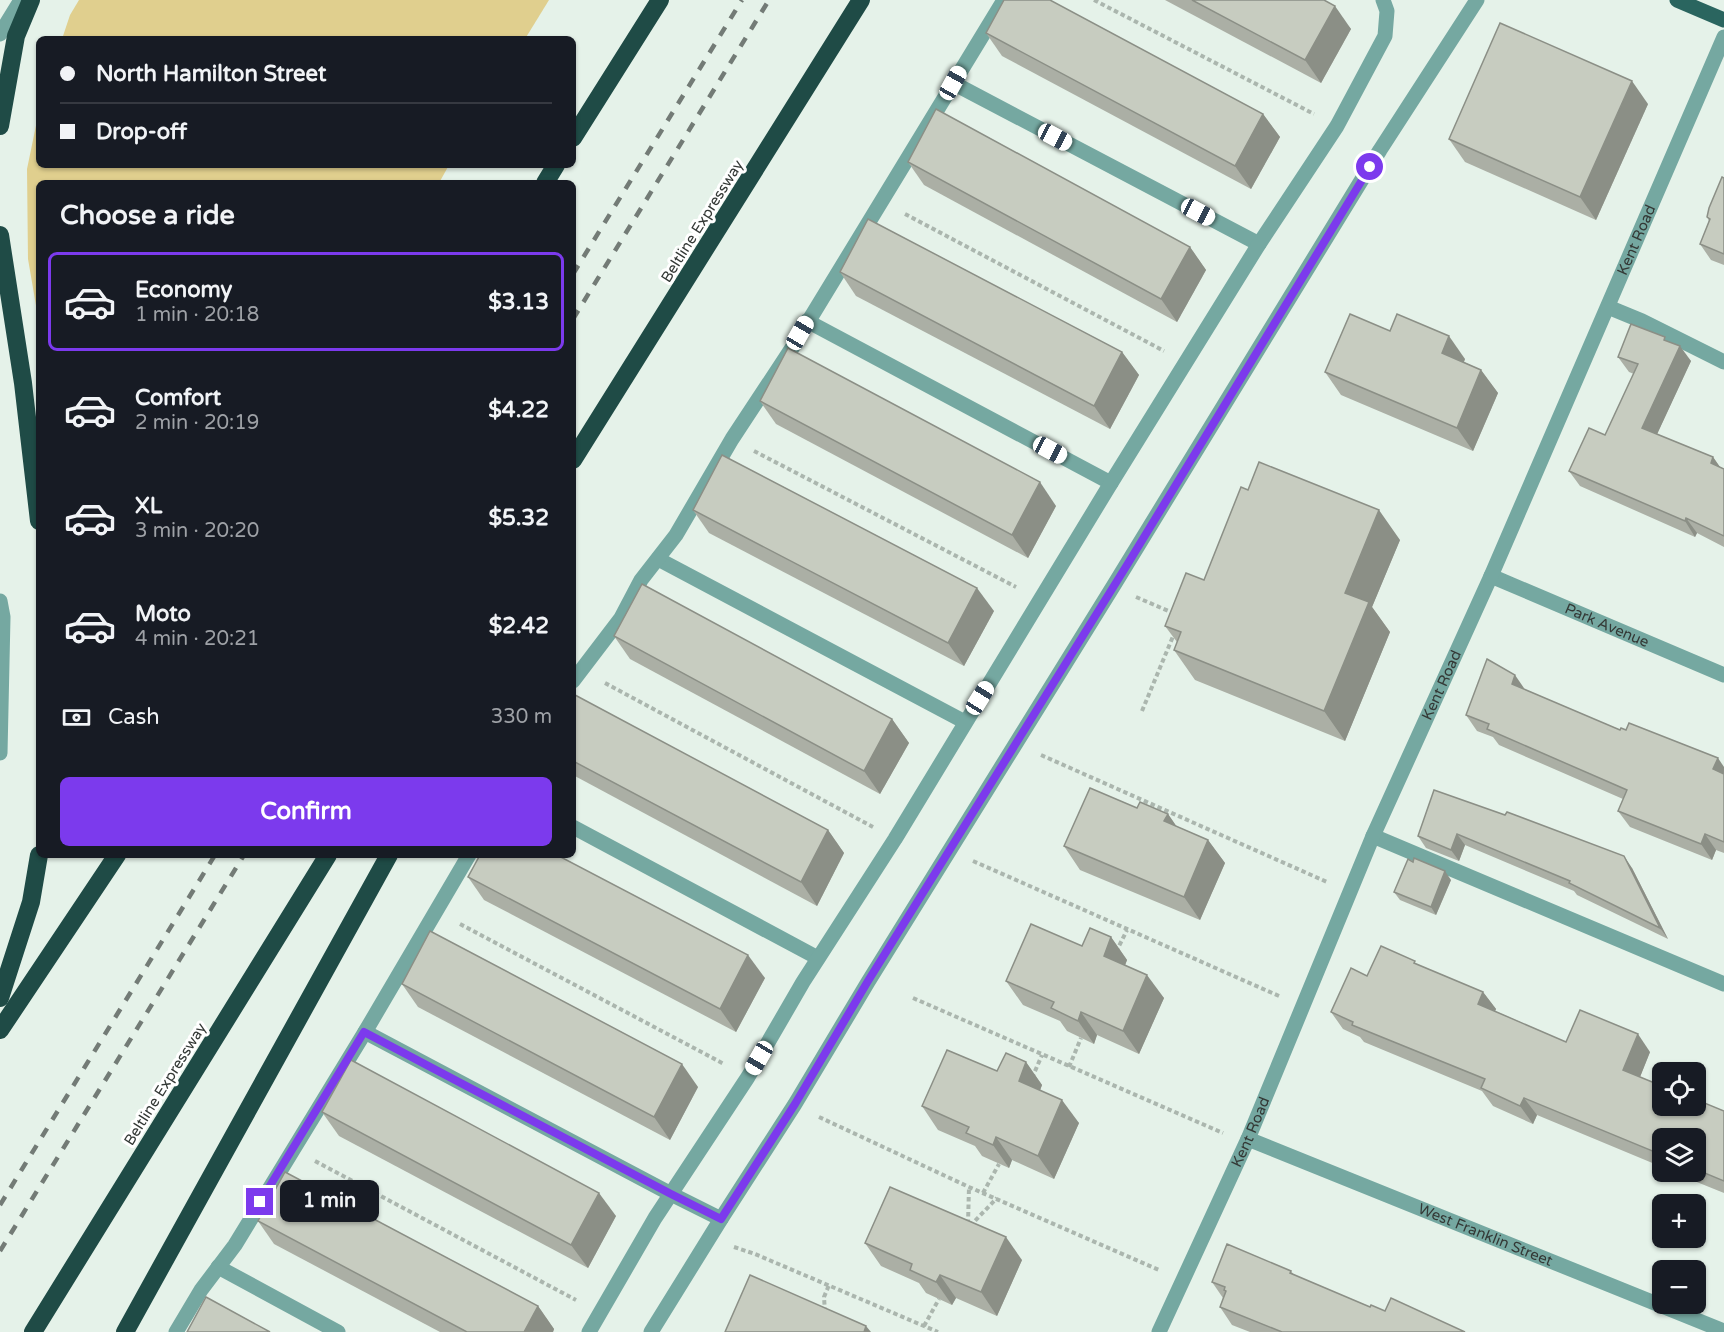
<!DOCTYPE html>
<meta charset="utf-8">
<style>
body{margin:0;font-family:"Varela Round",sans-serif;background:#242831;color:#f1f3f6;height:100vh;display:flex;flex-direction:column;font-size:22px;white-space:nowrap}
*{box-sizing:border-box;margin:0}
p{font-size:20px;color:#9ea1a6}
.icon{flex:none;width:33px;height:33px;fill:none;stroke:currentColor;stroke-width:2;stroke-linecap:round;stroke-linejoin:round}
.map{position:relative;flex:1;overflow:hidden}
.details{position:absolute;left:36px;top:180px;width:540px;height:678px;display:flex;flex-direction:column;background:#171b24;border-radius:9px;box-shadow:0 2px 4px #0004}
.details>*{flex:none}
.hud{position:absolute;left:36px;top:36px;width:540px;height:132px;border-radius:9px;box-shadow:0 2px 4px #0004;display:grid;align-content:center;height:132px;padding:0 24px;background:#171b24}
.fabs{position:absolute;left:1652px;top:1062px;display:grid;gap:12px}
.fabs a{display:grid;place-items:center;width:54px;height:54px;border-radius:9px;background:#171b24;box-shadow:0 2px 4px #0004;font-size:30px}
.end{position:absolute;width:27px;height:27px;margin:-14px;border:8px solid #7c3aed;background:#fff;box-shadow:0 0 0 3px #fff}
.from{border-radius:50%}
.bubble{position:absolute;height:42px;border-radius:9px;background:#171b24;box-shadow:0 2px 4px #0004;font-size:20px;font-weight:800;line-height:42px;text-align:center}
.car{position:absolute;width:18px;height:36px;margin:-18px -9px;border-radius:8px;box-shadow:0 0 4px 2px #0007;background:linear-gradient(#fff 24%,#345 0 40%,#fff 0 76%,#345 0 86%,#fff 0)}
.hud b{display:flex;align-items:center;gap:21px;height:57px;font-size:22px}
.hud b+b{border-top:2px solid #363941}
.hud i{width:15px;height:15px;background:#f1f3f6}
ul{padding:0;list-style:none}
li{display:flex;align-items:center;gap:18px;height:99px;margin:0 12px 9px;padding:0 12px;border:3px solid transparent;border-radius:9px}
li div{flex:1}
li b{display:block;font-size:22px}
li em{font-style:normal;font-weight:800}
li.current{border-color:#7c3aed}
li>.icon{width:54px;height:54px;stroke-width:1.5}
h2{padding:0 24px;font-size:27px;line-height:72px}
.pay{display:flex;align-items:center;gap:15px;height:66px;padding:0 24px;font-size:22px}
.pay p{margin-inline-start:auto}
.primary-button{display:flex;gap:12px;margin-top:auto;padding:12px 24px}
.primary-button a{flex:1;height:69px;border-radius:9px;background:#7c3aed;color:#fff;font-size:24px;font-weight:800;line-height:69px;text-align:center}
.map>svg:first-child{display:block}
.green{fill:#e0cf8e}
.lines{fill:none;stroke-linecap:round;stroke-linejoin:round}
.path{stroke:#abb6ae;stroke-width:4;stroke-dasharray:4.5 3;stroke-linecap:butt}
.minor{stroke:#75a8a1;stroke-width:15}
.major{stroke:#2a655f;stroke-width:15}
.highway{stroke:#1f4b46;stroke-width:18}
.rail{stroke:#737b76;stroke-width:4.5;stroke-dasharray:10 10;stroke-linecap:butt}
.wall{fill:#abafa5}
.shaded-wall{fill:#8b8f86}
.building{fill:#c7ccc0;stroke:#8b8f86;stroke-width:1.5}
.route{stroke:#7c3aed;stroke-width:8}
.labels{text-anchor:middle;stroke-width:6;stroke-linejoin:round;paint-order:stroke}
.street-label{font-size:15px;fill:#343936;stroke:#fff}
</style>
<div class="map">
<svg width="1724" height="1332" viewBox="0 0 1724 1332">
<rect width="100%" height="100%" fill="#e5f2e9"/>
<g class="green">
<polygon points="79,0 549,0 525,39 62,39 70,15"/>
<polygon points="39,111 39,165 449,165 439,183 39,183 39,323 28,259 27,169"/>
</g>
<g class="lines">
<g class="path">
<polyline points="1094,0 1314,114"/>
<polyline points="905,214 1164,351"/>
<polyline points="754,451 1016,587"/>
<polyline points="1136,597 1173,613"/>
<polyline points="605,683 873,827"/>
<polyline points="1142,711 1174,634"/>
<polyline points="1041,755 1327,882"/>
<polyline points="973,861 1279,996"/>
<polyline points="460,924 724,1064"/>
<polyline points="1116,952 1127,930"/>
<polyline points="913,998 1223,1133"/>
<polyline points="1069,1067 1081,1038"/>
<polyline points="1032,1078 1042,1055"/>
<polyline points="819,1117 969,1187 1159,1270"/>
<polyline points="315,1161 576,1300"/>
<polyline points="983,1193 999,1164"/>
<polyline points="968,1224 969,1187"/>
<polyline points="970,1226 997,1198"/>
<polyline points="734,1247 755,1254 938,1332"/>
<polyline points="825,1312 824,1297 829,1285"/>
<polyline points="924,1326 939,1299"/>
</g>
<g class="minor">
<polyline points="0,34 21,0"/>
<polyline points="953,83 1259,244"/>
<polyline points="1608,307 1642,321 1724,362"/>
<polyline points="807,321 1111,483"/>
<polyline points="658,559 965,722"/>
<path id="s1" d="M1491 576 1724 675"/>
<polyline points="0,601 3,617 0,753"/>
<polyline points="573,681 621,618 641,580 676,535 732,439 794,345 1004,0"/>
<polyline points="573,827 818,958"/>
<polyline points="1373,836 1724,984"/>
<polyline points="365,1032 671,1194 721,1219"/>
<path id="s2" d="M1248 1139 1724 1331"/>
<polyline points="218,1267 338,1332"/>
<polyline points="176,1332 201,1290 235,1245 365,1032 469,855"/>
<polyline points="589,1332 655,1218 748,1077 803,982 895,839 1111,483 1259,244 1337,126 1385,36 1387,11 1383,0"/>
<polyline points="651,1332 721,1219 795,1104 868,982 1114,585 1380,150 1477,0"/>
<path id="s3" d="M1159 1332 1248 1139 1373 836 1491 576 1724 37"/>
</g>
<polyline class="major" points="1677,0 1724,20"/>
<g class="highway">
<polyline points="0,126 16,36 31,0"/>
<polyline points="573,138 660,0"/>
<polyline points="545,183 556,165"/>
<polyline points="0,235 23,383 39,521"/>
<polyline points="573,460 861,0"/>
<polyline points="0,998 31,902 39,855"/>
<polyline points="0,1030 117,855"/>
<polyline points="33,1332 328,855"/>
<polyline points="125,1332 389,855"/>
</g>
<g class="rail">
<polyline points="573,274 742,0"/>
<polyline points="573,319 769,0"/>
<polyline points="0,1205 215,855"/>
<polyline points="0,1251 244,855"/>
</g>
</g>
<g class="wall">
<polygon points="1165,0 1324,0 1351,29 1321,83"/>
<polygon points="986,33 1263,114 1280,137 1251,189 1002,56"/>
<polygon points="1648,104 1596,220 1465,162 1449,139"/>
<polygon points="908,162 1190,247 1206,270 1177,322 924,185"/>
<polygon points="1724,178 1724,265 1711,260 1700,244 1709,221 1707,217"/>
<polygon points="840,272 1122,352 1139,375 1110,429 856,296"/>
<polygon points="1390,331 1465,359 1464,362 1481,370 1498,393 1473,451 1341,395 1325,372"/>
<polygon points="1667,341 1691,361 1657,434 1713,457 1720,467 1724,469 1724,547 1697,533 1695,537 1580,486 1569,471 1605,435 1634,374 1629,372 1618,357"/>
<polygon points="760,401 1056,506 1028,558 776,424"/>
<polygon points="1248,490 1400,540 1372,607 1390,632 1345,741 1195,680 1174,650 1177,642 1165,626 1204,580"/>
<polygon points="693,510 994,611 964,666 709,533"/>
<polygon points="614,636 892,719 909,743 880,794 630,659"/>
<polygon points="1526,690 1620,730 1724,767 1724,853 1716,850 1712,860 1630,827 1618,811 1623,799 1499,745 1493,737 1477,731 1466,715"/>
<polygon points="573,700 828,830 844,853 817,906 573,775"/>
<polygon points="1434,790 1632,868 1668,939 1577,895 1574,891 1465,845 1459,861 1426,848 1418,836"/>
<polygon points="1137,808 1168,814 1176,826 1208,840 1225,863 1200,920 1080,870 1064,846"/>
<polygon points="468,877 765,978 736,1032 484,900"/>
<polygon points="1451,880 1436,915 1400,900 1394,892"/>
<polygon points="1111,937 1127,960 1125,965 1164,998 1139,1054 1097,1035 1094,1044 1067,1031 1060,1021 1023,1005 1006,981 1082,946"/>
<polygon points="1418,965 1483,992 1496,1009 1495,1011 1566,1042 1650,1052 1640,1077 1724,1111 1724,1193 1672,1172 1695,1172 1695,1138 1662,1138 1662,1167 1537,1115 1533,1124 1493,1106 1482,1091 1364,1042 1360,1037 1343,1029 1331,1012 1367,976"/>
<polygon points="402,984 698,1087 670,1140 418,1007"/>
<polygon points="1026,1062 1042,1085 1040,1090 1079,1123 1054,1179 1012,1160 1009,1168 982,1156 975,1146 938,1130 922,1106 997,1071"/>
<polygon points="322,1112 616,1216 588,1268 339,1136"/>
<polygon points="258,1221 538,1306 554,1329 553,1332 440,1332 274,1244"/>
<polygon points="865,1243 1022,1260 997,1316 956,1298 952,1305 926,1293 919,1283 881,1266"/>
<polygon points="1291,1271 1294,1275 1370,1307 1465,1332 1250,1332 1232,1325 1220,1307 1223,1298 1212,1282"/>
</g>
<g class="shaded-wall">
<polygon points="1335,6 1351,29 1321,83 1305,60"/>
<polygon points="1632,81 1648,104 1596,220 1580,197"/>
<polygon points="1263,114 1280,137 1251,189 1235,166"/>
<polygon points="1190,247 1206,270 1177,322 1161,299"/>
<polygon points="1449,336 1465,359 1458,376 1442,353"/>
<polygon points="1680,346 1691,361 1653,443 1642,428"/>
<polygon points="1122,352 1139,375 1110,429 1094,406"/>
<polygon points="1481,370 1498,393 1473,451 1457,428"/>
<polygon points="1713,457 1724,473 1711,463"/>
<polygon points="1040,482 1056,506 1028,558 1012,535"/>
<polygon points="1379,510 1400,540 1372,607 1390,632 1345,741 1324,711 1345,593"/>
<polygon points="1686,518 1697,533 1695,537 1685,521"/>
<polygon points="977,588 994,611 964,666 948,643"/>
<polygon points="1515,675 1526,691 1512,684"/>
<polygon points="892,719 909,743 880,794 864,771"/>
<polygon points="1718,758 1724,767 1724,784 1713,769"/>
<polygon points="1168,814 1184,837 1164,821"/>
<polygon points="828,830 844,853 817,906 801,882"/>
<polygon points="1457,834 1465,845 1459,861 1451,850"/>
<polygon points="1705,834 1716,850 1712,860 1701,844"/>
<polygon points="1208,840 1225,863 1200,920 1184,897"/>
<polygon points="1624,856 1632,868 1668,939 1660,928"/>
<polygon points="1445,871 1451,880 1436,915 1431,907"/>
<polygon points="1111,937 1127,960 1120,979 1104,956"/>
<polygon points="748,955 765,978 736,1032 720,1009"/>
<polygon points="1147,975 1164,998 1139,1054 1123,1031"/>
<polygon points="1483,992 1496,1009 1490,1022 1478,1004"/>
<polygon points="1081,1012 1097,1035 1094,1044 1078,1021"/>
<polygon points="1638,1034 1650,1052 1636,1087 1623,1070"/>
<polygon points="1026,1062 1042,1085 1035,1104 1019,1081"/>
<polygon points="682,1064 698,1087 670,1140 654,1117"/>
<polygon points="1524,1098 1537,1115 1533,1124 1520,1106"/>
<polygon points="1062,1100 1079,1123 1054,1179 1038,1156"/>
<polygon points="996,1137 1012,1160 1009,1168 993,1145"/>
<polygon points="599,1193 616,1216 588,1268 571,1245"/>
<polygon points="1006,1237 1022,1260 997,1316 981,1292"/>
<polygon points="940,1275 956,1298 952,1305 936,1282"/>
<polygon points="538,1306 554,1329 553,1332 524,1332"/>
<polygon points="866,1326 871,1332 864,1332"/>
</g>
<g class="building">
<polygon points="1004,0 1050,0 1263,114 1235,166 986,33"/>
<polygon points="1192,0 1324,0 1335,6 1305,60"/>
<polygon points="1500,23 1632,81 1580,197 1449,139"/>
<polygon points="936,109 1190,247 1161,299 908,162"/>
<polygon points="1722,177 1724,178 1724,254 1700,244 1710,219 1707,217 1709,208"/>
<polygon points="868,219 1122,352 1094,406 840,272"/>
<polygon points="1350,314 1390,331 1397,314 1449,336 1442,353 1481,370 1457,428 1325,372"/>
<polygon points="1631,324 1665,337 1664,340 1680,346 1642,428 1713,457 1711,463 1724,469 1724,536 1686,518 1685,521 1569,471 1589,428 1605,435 1638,364 1618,357"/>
<polygon points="788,348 1040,482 1012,535 760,401"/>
<polygon points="722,455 977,588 948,643 693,510"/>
<polygon points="1259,462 1379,510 1345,593 1369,602 1324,711 1174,650 1181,632 1165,626 1186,573 1204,580 1241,487 1248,490"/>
<polygon points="642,584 892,719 864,771 614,636"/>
<polygon points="1487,659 1515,675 1512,684 1620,730 1621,728 1626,730 1629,723 1718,758 1713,769 1724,774 1724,842 1705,834 1701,844 1618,811 1627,790 1487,729 1489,724 1466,715"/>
<polygon points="575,695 828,830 801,882 573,761 573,700"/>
<polygon points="1090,788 1137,808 1140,802 1168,814 1164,821 1208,840 1184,897 1064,846"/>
<polygon points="1434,790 1505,815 1507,812 1624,856 1660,928 1569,883 1570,881 1457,834 1451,850 1418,836"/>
<polygon points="480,855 557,855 748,955 720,1009 468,877"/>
<polygon points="1414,858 1445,871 1431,907 1394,892 1408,859 1413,862"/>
<polygon points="1031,924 1082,946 1090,928 1111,937 1104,956 1147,975 1123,1031 1081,1012 1078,1021 1051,1008 1054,1002 1006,981"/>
<polygon points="430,931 682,1064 654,1117 402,984"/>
<polygon points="1381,946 1415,961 1414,963 1483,992 1478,1004 1566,1042 1580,1010 1638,1034 1623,1070 1662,1086 1662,1106 1695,1106 1695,1099 1724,1111 1724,1181 1695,1169 1695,1138 1662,1138 1662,1155 1524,1098 1520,1106 1481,1088 1485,1079 1352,1025 1353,1022 1331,1012 1351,968 1367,976"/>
<polygon points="947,1050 997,1071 1006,1053 1026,1062 1019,1081 1062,1100 1038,1156 996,1137 993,1145 966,1133 969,1127 922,1106"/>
<polygon points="351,1060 599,1193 571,1245 322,1112"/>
<polygon points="285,1172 538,1306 524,1332 467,1332 258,1221"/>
<polygon points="890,1187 1006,1237 981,1292 940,1275 936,1282 910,1270 912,1264 865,1243"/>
<polygon points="1227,1244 1291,1271 1290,1273 1370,1307 1371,1305 1385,1311 1391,1298 1465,1332 1282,1332 1220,1307 1226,1291 1224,1290 1225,1287 1212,1282"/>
<polygon points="750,1275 866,1326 864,1332 725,1332"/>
<polygon points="206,1297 270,1332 187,1332"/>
</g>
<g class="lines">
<polyline class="route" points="260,1202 364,1032 671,1194 721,1219 795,1104 868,981 1127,565 1370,167"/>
</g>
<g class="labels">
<g class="street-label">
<text transform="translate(702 221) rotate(-58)" y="5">Beltline Expressway</text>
<text dy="5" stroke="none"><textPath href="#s3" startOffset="1192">Kent Road</textPath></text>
<text dy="5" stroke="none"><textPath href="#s1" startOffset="126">Park Avenue</textPath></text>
<text dy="5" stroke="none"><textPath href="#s3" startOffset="706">Kent Road</textPath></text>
<text transform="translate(165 1084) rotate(-58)" y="5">Beltline Expressway</text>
<text dy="5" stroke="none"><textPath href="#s3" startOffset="220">Kent Road</textPath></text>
<text dy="5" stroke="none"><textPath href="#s2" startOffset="256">West Franklin Street</textPath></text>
</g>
</g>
</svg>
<div class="fabs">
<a><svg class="icon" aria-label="locate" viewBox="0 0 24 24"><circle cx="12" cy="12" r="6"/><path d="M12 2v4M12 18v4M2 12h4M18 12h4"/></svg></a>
<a><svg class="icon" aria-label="layers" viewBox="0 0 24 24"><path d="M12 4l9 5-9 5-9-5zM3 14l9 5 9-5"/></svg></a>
<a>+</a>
<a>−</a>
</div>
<i class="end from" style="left:1370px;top:167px"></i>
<i class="end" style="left:260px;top:1202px"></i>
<div class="bubble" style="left:280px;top:1180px;width:99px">1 min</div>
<i class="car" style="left:953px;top:83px;rotate:29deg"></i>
<i class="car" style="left:1055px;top:137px;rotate:118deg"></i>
<i class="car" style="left:1198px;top:212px;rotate:118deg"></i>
<i class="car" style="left:800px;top:333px;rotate:30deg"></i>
<i class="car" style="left:1050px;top:450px;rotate:118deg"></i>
<i class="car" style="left:980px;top:698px;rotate:32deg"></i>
<i class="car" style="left:759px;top:1058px;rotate:210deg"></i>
<div class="hud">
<b><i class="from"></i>North Hamilton Street</b>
<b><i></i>Drop-off</b>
</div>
<section class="details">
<h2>Choose a ride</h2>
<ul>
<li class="current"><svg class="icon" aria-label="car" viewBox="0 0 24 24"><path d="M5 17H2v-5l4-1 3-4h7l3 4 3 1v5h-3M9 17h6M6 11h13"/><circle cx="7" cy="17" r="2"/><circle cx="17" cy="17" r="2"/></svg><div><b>Economy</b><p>1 min · 20:18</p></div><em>$3.13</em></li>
<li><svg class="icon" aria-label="car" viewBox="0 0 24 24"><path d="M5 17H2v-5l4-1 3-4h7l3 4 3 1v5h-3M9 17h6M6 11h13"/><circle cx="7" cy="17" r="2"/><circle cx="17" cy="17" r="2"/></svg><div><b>Comfort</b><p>2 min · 20:19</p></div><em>$4.22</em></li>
<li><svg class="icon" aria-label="car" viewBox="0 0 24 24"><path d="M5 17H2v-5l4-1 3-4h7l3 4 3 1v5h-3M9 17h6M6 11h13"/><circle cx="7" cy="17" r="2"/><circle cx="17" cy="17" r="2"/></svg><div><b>XL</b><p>3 min · 20:20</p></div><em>$5.32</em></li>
<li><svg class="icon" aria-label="car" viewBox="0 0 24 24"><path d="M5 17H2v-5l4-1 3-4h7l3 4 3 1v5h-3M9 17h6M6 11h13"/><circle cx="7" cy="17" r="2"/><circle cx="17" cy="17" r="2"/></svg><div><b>Moto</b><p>4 min · 20:21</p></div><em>$2.42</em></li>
</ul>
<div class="pay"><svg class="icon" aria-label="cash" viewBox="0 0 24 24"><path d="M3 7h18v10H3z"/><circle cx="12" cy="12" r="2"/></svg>Cash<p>330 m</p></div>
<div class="primary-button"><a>Confirm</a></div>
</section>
</div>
